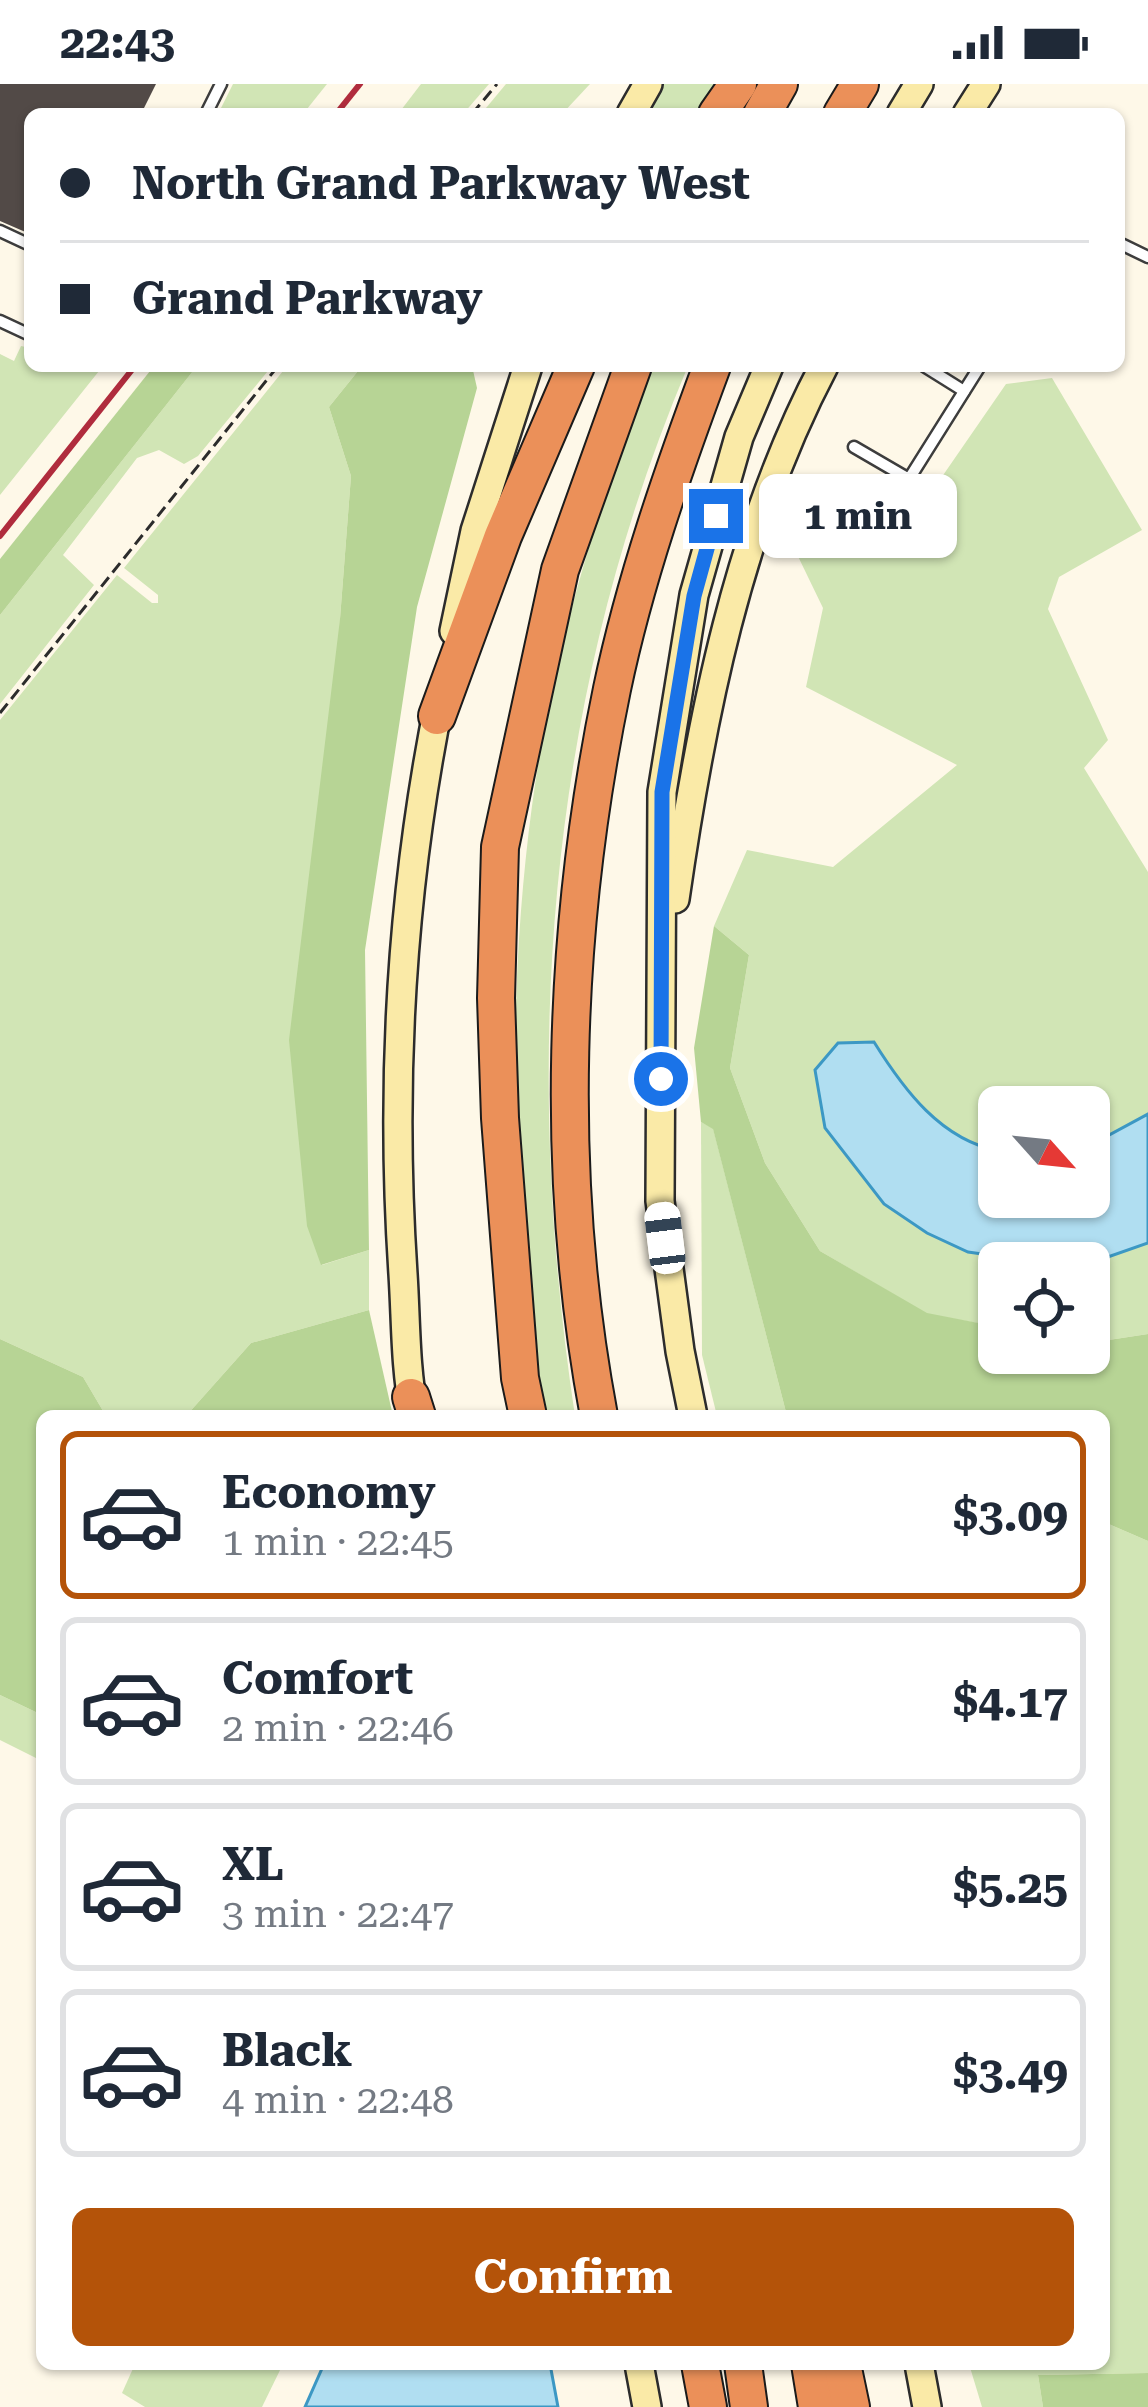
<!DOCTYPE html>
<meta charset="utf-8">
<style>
body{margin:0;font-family:"Roboto Serif",serif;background:#f6f6f7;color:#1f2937;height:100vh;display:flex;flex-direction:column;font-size:45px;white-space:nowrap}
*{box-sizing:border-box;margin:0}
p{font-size:39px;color:#747a83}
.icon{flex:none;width:66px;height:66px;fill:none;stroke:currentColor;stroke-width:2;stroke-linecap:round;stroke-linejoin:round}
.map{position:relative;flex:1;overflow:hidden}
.drawer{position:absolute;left:36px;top:1326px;width:1074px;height:960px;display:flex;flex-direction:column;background:#fff;border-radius:18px;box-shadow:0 3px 9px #0004}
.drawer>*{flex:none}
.banner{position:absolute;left:24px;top:24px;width:1101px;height:264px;border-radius:18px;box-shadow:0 3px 9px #0004;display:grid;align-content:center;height:264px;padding:0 36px;background:#fff}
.needle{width:78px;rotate:117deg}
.fabs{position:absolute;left:978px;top:1002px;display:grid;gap:24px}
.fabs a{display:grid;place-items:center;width:132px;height:132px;border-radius:18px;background:#fff;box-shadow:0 3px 9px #0004;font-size:60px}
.end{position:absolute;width:54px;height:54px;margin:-27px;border:15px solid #1a73e8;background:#fff;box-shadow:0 0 0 6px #fff}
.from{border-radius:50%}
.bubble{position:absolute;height:84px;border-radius:18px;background:#fff;box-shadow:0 3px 9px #0004;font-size:39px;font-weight:700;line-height:84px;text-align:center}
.car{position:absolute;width:36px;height:72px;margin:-36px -18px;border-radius:15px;box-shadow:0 0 9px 3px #0007;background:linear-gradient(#fff 24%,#345 0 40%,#fff 0 76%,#345 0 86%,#fff 0)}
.banner b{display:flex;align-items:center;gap:42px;height:114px;font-size:45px}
.banner b+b{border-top:3px solid #e0e1e3}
.banner i{width:30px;height:30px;background:#1f2937}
ul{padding:21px 0 0;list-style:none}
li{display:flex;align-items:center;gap:36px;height:168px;margin:0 24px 18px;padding:0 12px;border:6px solid #e0e1e3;border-radius:18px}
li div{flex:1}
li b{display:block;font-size:45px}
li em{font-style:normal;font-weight:700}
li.active{border-color:#b45309}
li>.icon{width:108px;height:108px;stroke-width:1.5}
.button{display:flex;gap:24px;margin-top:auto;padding:24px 36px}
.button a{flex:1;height:138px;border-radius:18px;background:#b45309;color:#fff;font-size:48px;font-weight:700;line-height:138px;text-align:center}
.status{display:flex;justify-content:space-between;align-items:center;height:84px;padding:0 60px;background:#fff;direction:ltr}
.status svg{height:33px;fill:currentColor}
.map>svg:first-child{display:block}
.green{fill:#d1e5b5;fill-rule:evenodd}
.forest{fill:#b7d495}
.water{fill:#b0def1;stroke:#3c98c4;stroke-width:3}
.building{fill:#524a47}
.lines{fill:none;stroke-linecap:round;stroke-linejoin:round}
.service-casing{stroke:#3d3d3d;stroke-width:15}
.secondary-casing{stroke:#2c2c2c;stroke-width:32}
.motorway-casing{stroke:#1b1b1b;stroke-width:40}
.path{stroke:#2c2c2c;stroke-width:3;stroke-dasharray:12 6;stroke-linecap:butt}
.service{stroke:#fff;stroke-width:10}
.secondary{stroke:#faeaa7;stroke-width:27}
.motorway{stroke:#eb9059;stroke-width:36}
.rail{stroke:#b02c3d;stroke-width:6}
.route{stroke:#1a73e8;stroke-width:15}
</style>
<div class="status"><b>22:43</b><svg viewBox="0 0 49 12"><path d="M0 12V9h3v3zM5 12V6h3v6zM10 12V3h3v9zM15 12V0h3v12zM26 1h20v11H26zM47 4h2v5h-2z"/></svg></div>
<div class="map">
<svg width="1148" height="2323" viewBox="0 0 1148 2323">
<rect width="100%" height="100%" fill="#fef8e8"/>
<g class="green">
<polygon points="233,0 327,0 303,30 218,30"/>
<polygon points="421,0 489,0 463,30 398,30"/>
<polygon points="506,0 590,0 562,30 481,30"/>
<polygon points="663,0 718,0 698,30 647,30"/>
<polygon points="21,262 30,264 30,282 103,282 0,411 0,270 14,277"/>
<polygon points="197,282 272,282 198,372 184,380 159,366 137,374 63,471 94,501 0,620 0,531"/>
<polygon points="287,282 362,282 329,323 351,392 340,535 322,1181 369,1166 369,1226 251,1259 186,1332 106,1332 83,1293 0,1255 0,636 117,491 152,519 158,519 158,511 124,484"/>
<path d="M650 282H688C546 618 521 974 575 1332H541C512 1131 505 924 532 722 552 571 597 425 650 282Z"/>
<path d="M1052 294 1142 446 1059 493 1048 525 1108 656 1084 684 1148 788V1250L1089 1259V1179H999V1243L927 1230 820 1167 765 1079 730 984 749 871 714 842 747 766 833 783 957 681 806 603 823 524 793 462 928 413 1006 300ZM999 1023H1089V1113H999Z"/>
<polygon points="701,1038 713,1044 787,1332 717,1332 702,1271"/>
<polygon points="1104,1438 1148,1457 1148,2289 1038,2291 1043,2323 982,2323 969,2280 1104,2280"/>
<polygon points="0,1611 42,1631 42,1677 0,1656"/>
<polygon points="135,2280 283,2280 262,2323 145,2323 122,2309"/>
</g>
<g class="forest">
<polygon points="154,282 197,282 0,531 0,475"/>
<polygon points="362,282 472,282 477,304 417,523 365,866 369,1166 321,1181 307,1142 289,956 340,535 351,392 329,323"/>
<polygon points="714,842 749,871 730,984 765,1079 820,1167 927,1229 999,1243 999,1269 1089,1269 1089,1259 1148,1250 1148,1457 1104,1438 1104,1332 787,1332 713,1045 701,1038 694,964"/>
<polygon points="369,1226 393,1332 186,1332 251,1259"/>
<polygon points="0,1255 83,1293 106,1332 42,1332 42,1631 0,1611"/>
<polygon points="1148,2289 1148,2323 1043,2323 1038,2291"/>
</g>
<g class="water">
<path d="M874 958C904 1006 941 1056 999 1067V1113H1089V1062L1148 1030V1159L1105 1174 1046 1179 968 1168 927 1149 884 1120 825 1044 815 986 838 959Z"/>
<polygon points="324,2280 550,2280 558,2323 305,2323"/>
</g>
<polygon class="building" points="0,0 156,0 141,30 30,30 30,150 0,137"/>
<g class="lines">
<g class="service-casing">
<g id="service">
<polyline points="206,30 221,0"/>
<polyline points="0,147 30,161"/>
<polyline points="1119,159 1148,173"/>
<polyline points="0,237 30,251"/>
<polyline points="924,282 964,307"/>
<polyline points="854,363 909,395 980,282"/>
</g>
</g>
<g class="secondary-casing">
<g id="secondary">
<polyline points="631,30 648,0"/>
<polyline points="901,30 919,0"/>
<polyline points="967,30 986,0"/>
<polyline points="454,547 475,447 528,282"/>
<path d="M675 815C701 634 738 445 824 282"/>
<path d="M414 1328C405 1283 406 1236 403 1190 390 996 401 806 440 614"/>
<polyline points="693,1332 680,1267 660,1117 662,708 694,511 739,353 769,282"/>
<polyline points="639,2280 647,2323"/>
<polyline points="919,2280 927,2323"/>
</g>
</g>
<g class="motorway-casing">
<g id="motorway">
<polyline points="717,30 738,0"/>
<polyline points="762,30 779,0"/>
<polyline points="842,30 860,0"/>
<polyline points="437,632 503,452 576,282"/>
<polyline points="411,1313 417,1332"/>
<polyline points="528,1332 520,1294 500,1034 496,914 500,763 560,486 633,282"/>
<path d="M599 1332C554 1093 563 842 612 605 635 495 673 387 712 282"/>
<polyline points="700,2280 708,2323"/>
<polyline points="743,2280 749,2323"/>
<polyline points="810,2280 817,2323"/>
<polyline points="842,2280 851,2323"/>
</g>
</g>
<g class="path">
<polyline points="472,30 497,0"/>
<polyline points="0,629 278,282"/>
</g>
<use href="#service" class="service"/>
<use href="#secondary" class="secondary"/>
<use href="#motorway" class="motorway"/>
<g class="rail">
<polyline points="336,30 360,0"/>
<polyline points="0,452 135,282"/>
</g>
</g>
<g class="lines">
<polyline class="route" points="661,995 662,708 694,512 716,432"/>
</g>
</svg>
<div class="fabs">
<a><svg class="needle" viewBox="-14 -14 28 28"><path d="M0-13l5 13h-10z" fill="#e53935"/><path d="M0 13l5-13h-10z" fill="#747a83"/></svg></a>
<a><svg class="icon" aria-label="locate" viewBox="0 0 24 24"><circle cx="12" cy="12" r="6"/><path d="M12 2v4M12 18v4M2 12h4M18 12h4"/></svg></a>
</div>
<i class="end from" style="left:661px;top:995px"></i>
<i class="end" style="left:716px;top:432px"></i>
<div class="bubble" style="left:759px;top:390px;width:198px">1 min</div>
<i class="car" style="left:665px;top:1154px;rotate:353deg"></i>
<div class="banner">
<b><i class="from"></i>North Grand Parkway West</b>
<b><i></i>Grand Parkway</b>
</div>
<section class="drawer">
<ul>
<li class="active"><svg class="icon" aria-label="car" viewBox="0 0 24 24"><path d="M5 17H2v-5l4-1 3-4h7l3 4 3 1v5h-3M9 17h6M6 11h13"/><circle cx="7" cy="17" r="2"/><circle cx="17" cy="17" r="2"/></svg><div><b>Economy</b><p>1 min · 22:45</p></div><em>$3.09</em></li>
<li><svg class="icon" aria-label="car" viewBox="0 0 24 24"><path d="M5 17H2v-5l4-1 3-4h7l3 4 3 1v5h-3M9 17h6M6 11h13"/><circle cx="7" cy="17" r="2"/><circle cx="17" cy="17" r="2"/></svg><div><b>Comfort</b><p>2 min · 22:46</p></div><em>$4.17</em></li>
<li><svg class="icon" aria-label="car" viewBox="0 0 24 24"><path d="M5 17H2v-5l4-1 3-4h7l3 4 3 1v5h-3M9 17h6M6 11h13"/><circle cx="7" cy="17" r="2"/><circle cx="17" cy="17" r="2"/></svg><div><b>XL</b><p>3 min · 22:47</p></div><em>$5.25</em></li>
<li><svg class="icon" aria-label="car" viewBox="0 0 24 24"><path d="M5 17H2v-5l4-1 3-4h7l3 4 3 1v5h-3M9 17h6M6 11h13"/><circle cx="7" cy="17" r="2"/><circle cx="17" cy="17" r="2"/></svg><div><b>Black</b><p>4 min · 22:48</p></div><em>$3.49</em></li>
</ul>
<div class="button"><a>Confirm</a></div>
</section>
</div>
